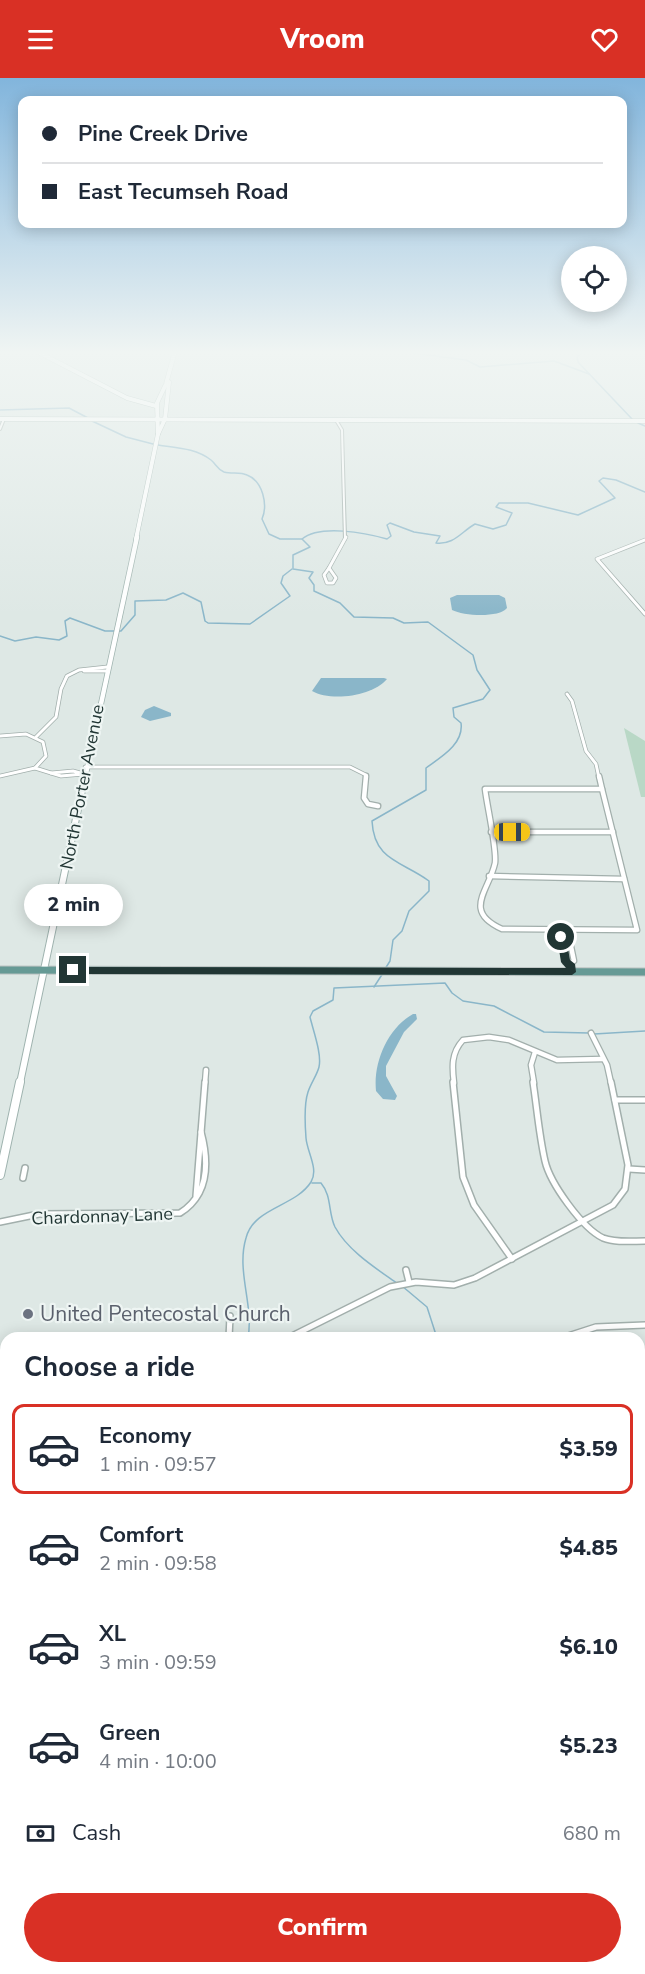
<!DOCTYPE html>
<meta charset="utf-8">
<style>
body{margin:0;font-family:"Nunito Sans",sans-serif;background:#f2f2f3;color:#1f2937;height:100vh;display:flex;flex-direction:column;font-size:22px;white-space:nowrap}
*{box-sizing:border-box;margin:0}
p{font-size:20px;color:#747a83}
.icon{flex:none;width:33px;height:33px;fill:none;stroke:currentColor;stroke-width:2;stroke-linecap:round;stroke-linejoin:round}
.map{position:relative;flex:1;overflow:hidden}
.sheet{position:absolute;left:0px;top:1254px;width:645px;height:642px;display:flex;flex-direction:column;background:#fff;border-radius:18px 18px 0 0;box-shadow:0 3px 15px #0003}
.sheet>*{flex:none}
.hud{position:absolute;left:18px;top:18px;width:609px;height:132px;border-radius:12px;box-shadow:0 3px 15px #0003;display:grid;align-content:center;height:132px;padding:0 24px;background:#fff}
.fabs{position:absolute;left:561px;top:168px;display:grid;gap:12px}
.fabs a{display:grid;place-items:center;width:66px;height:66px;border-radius:50%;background:#fff;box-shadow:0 3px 15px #0003;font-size:30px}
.end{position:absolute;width:27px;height:27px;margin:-14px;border:8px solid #213634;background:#fff;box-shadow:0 0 0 3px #fff}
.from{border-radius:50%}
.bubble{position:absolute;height:42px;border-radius:21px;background:#fff;box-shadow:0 3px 15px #0003;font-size:20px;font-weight:800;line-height:42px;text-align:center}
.car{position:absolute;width:18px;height:36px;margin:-18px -9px;border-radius:8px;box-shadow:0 0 4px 2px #0007;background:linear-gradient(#f5c518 24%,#345 0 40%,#f5c518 0 76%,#345 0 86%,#f5c518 0)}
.hud b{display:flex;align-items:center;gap:21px;height:57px;font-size:22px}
.hud b+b{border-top:2px solid #e0e1e3}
.hud i{width:15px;height:15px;background:#1f2937}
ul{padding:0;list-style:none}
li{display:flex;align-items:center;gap:18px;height:90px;margin:0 12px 9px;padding:0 12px;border:3px solid transparent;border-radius:12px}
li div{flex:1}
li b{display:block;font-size:22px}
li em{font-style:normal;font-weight:800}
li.active{border-color:#d93025}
li>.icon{width:54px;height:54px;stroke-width:1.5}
h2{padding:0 24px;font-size:27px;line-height:72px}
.pay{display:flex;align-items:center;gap:15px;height:66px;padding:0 24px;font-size:22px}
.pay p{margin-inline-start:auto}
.button{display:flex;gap:12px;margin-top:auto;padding:12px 24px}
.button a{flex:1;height:69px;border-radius:36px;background:#d93025;color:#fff;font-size:24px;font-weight:800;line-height:69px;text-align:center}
header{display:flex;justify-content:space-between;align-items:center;height:78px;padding:0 24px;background:#d93025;color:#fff;font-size:27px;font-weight:800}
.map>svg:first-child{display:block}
.green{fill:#b9d8c6}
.water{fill:#8ab6c9}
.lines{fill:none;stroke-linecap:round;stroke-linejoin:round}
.stream-far1{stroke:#8ab6c9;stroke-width:1.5}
.stream{stroke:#8ab6c9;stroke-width:2}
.street-far4-casing{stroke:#a2afac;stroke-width:4}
.street-far3-casing{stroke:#a2afac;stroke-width:4.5}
.street-far2-casing{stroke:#a2afac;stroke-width:7}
.street-far1-casing{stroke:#a2afac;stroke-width:8}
.street-casing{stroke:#a2afac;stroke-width:9}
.secondary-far3-casing{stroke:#9fb3af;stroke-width:5}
.secondary-far2-casing{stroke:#9fb3af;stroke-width:6}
.secondary-far1-casing{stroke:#9fb3af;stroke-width:8}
.secondary-casing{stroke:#9fb3af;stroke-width:10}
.primary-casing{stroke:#bcc3c2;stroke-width:9}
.street-far4{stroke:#fff;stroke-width:2}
.street-far3{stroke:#fff;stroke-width:3}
.street-far2{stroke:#fff;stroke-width:4.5}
.street-far1{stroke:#fff;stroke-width:5}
.street{stroke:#fff;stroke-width:7}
.secondary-far3{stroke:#fff;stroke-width:4}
.secondary-far2{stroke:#fff;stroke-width:4.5}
.secondary-far1{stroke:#fff;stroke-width:6}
.secondary{stroke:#fff;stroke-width:8}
.primary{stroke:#669a95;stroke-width:7}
.route{fill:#213634}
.worship-dot{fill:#6b7280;stroke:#eef5f3;stroke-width:2}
.labels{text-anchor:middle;stroke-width:4.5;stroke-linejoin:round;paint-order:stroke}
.street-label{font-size:18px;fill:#213634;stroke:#eef5f3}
.near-worship-label{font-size:21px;fill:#5b616d;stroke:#eef5f3;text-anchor:start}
</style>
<header><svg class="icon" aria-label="menu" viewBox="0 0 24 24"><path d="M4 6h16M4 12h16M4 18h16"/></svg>Vroom<svg class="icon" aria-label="heart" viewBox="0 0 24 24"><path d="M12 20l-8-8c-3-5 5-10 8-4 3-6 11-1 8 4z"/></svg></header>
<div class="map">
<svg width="645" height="1896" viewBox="0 0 645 1896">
<rect width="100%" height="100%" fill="#dee8e5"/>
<polygon class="green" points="624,650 645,663 645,719 641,719"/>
<g class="water">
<path d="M457 517H499L505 520 507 530C499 540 464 538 452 532L450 520Z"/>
<path d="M321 600H384L387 601C373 618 331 624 312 613Z"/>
<polygon points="154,628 171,635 171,638 150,643 141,639 145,632"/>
<path d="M413 936H416L417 941 404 954 386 988V998L397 1018 395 1022 383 1021 376 1013C373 984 388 950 413 936Z"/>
</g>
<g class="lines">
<g class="stream-far1">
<polyline points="246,273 276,273"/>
<polyline points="397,273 466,282 480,289 554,283 589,296"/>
<polyline points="584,273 577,279 578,284 632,341"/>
<polyline points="0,332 69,330 88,340"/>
<polyline points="92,343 126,359 153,366"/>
<polyline points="638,345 645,348"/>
<path d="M158 367C177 370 195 370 211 382 216 386 217 391 224 394 232 396 240 394 247 397 263 403 268 427 262 441L269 456 280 461H301"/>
<path d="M302 461C320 446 366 455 387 461L391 458 387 447 390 445 414 454 440 458 436 465C454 467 461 454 475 446L493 451 506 447 512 435 496 429 499 425H528L578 437 615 420 599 403 603 400 616 402 645 414"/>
<polyline points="293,490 293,477 310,469 302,461"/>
<path d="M293 491 313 494 309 500 314 507V513L340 525 354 539 393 540 404 545 428 544 473 577 477 592 490 612 483 621 453 630 454 639 461 645C464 666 441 679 426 690V712L372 743C374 783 402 783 429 803V813L409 833 402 853 393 862 390 883 385 891"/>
<polyline points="0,558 15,563 36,559 59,562 67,558 65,543 70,540 105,553 121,553 135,537 135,523 166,522 183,515 201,524 205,543 208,545 250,546 290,518 281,505 283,498 292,491"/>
<polyline points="374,909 383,895"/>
<polyline points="594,956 645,953"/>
<path d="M312 1105H321C332 1118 328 1135 335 1149 348 1173 377 1191 398 1206"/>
<polyline points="402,1208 427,1229 437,1260"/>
<path d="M248 1260C254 1227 236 1193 246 1160 254 1129 295 1129 311 1104 319 1091 307 1074 306 1060 305 1047 304 1026 308 1014 311 1005 317 997 319 989 322 976 313 952 310 939L313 933 333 922 334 910 445 905 452 915 463 923 494 928 544 954 589 955"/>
</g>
<polyline class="stream" points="566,1890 568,1896"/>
<g class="street-far4-casing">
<g id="street-far4">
<polyline points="336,342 342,352 345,461"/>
<polyline points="0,351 4,341"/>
</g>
</g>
<g class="street-far3-casing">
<g id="street-far3">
<polyline points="645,462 597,481 645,536"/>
<polygon points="329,490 336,500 333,505 327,505 324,497"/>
<polyline points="329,490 346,459"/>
<polyline points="84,593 106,593"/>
<polyline points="567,616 572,623 586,673 596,686 599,700"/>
<polyline points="0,658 26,656 43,664 46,678 35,690 51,695"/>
<polyline points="36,659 56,639 61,611 67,598 79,592 107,589"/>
<polyline points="85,689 350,689 366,697 366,700"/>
<polygon points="73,693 84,696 61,698 51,695"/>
<polyline points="0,698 35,690"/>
</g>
</g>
<g class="street-far2-casing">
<g id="street-far2">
<polyline points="366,698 364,720 368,726 378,728"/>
<polyline points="599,698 602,711"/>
<path d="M485 711H602L637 852 502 851C462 833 489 813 495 785 497 771 487 728 485 711Z"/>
<polyline points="491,754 613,754"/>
<polyline points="489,798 624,801"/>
<polyline points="564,855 569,859 574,883 570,886"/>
<polyline points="564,856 561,859 565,884 570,886 572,894"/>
<polyline points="591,955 607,987 611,1005"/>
<polyline points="205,1005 206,992"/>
<path d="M454 1005C452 989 451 975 463 962L489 959 509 962 557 982 603 981"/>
<polyline points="534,1005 531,987 535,974"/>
</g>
</g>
<g class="street-far1-casing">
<g id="street-far1">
<polyline points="453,1004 463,1099 474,1127 512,1181"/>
<path d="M533 1004C537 1030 539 1057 545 1083 550 1105 582 1150 603 1160 616 1165 632 1163 645 1163"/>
<polyline points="615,1022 645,1022"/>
<polyline points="629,1091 645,1092"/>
<polyline points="23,1100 25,1090"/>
<polyline points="196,1118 205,1004"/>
<path d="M0 1144 39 1136 180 1135C209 1117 209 1084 201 1054"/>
<polyline points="406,1192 409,1204"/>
<polyline points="229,1260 230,1238"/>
<polyline points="288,1260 390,1209 416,1204 454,1207 475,1200 613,1127 625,1111 628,1087 611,1004"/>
<polyline points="562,1260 596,1249 645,1247"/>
<polyline points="0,1336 6,1341"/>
</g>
</g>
<g class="street-casing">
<g id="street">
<polyline points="639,1434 645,1434"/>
<polyline points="639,1553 645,1553"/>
<polyline points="639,1692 645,1692"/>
<polyline points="639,1822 645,1828"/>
<polyline points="134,1890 136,1896"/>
<polyline points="361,1890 363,1896"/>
<polyline points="481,1890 483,1896"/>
<polyline points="52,1896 53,1890"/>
</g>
</g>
<g class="secondary-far3-casing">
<g id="secondary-far3">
<polyline points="36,273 127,320 156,328"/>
<polyline points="0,341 645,343"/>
<polyline points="158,356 165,341 169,304"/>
<polyline points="136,461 158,356 157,325 166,306 175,273"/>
</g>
</g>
<g class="secondary-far2-casing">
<polyline id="secondary-far2" points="85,700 137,459"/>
</g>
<g class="secondary-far1-casing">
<polyline id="secondary-far1" points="20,1005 85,698"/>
</g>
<g class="secondary-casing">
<polyline id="secondary" points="0,1097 20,1004"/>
</g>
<g class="primary-casing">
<polyline id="primary" points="0,892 645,894"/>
</g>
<use href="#street-far4" class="street-far4"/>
<use href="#street-far3" class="street-far3"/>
<use href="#street-far2" class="street-far2"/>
<use href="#street-far1" class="street-far1"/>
<use href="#street" class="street"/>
<use href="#secondary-far3" class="secondary-far3"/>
<use href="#secondary-far2" class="secondary-far2"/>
<use href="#secondary-far1" class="secondary-far1"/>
<use href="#secondary" class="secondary"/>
<use href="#primary" class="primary"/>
</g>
<linearGradient id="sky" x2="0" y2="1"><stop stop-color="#82b5dc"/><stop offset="0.51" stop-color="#f0f5f3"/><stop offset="1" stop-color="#f0f5f3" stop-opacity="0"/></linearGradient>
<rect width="645" height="538" fill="url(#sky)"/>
<polygon class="route" points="561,856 566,859 570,882 575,886 576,894 572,897 73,896 68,892 73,889 566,890 561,884 557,859"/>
<circle class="worship-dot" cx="28" cy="1236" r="6"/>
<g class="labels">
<g class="street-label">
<text transform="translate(82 709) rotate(-79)" y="6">North Porter Avenue</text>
<text transform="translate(102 1138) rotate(-2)" y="6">Chardonnay Lane</text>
</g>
<g class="near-worship-label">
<text x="40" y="1243">United Pentecostal Church</text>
</g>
</g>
</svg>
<div class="fabs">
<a><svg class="icon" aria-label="locate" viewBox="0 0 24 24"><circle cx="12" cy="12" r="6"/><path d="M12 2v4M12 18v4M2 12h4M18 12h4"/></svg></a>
</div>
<i class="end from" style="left:561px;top:859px"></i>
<i class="end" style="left:73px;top:892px"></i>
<div class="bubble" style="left:24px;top:806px;width:99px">2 min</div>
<i class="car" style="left:512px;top:754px;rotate:90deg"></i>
<div class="hud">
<b><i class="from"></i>Pine Creek Drive</b>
<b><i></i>East Tecumseh Road</b>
</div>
<section class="sheet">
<h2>Choose a ride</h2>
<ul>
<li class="active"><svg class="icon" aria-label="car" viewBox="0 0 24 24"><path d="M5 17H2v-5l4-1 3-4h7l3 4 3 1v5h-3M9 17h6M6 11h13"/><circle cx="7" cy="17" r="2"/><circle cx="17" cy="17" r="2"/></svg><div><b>Economy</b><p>1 min · 09:57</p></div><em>$3.59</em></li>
<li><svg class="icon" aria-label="car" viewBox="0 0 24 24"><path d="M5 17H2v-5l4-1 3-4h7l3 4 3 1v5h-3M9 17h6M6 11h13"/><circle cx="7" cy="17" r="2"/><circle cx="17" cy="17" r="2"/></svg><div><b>Comfort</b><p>2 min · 09:58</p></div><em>$4.85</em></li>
<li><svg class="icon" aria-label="car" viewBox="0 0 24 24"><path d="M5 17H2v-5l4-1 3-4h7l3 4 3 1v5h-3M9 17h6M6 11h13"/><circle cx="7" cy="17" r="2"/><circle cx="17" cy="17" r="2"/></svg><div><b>XL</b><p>3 min · 09:59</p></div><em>$6.10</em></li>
<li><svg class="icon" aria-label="car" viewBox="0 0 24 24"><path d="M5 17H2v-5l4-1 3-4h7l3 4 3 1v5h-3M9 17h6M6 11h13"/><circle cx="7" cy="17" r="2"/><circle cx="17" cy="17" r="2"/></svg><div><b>Green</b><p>4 min · 10:00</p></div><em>$5.23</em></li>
</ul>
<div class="pay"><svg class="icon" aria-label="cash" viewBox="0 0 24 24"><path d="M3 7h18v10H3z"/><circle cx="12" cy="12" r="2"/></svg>Cash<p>680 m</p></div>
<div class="button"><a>Confirm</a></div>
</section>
</div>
